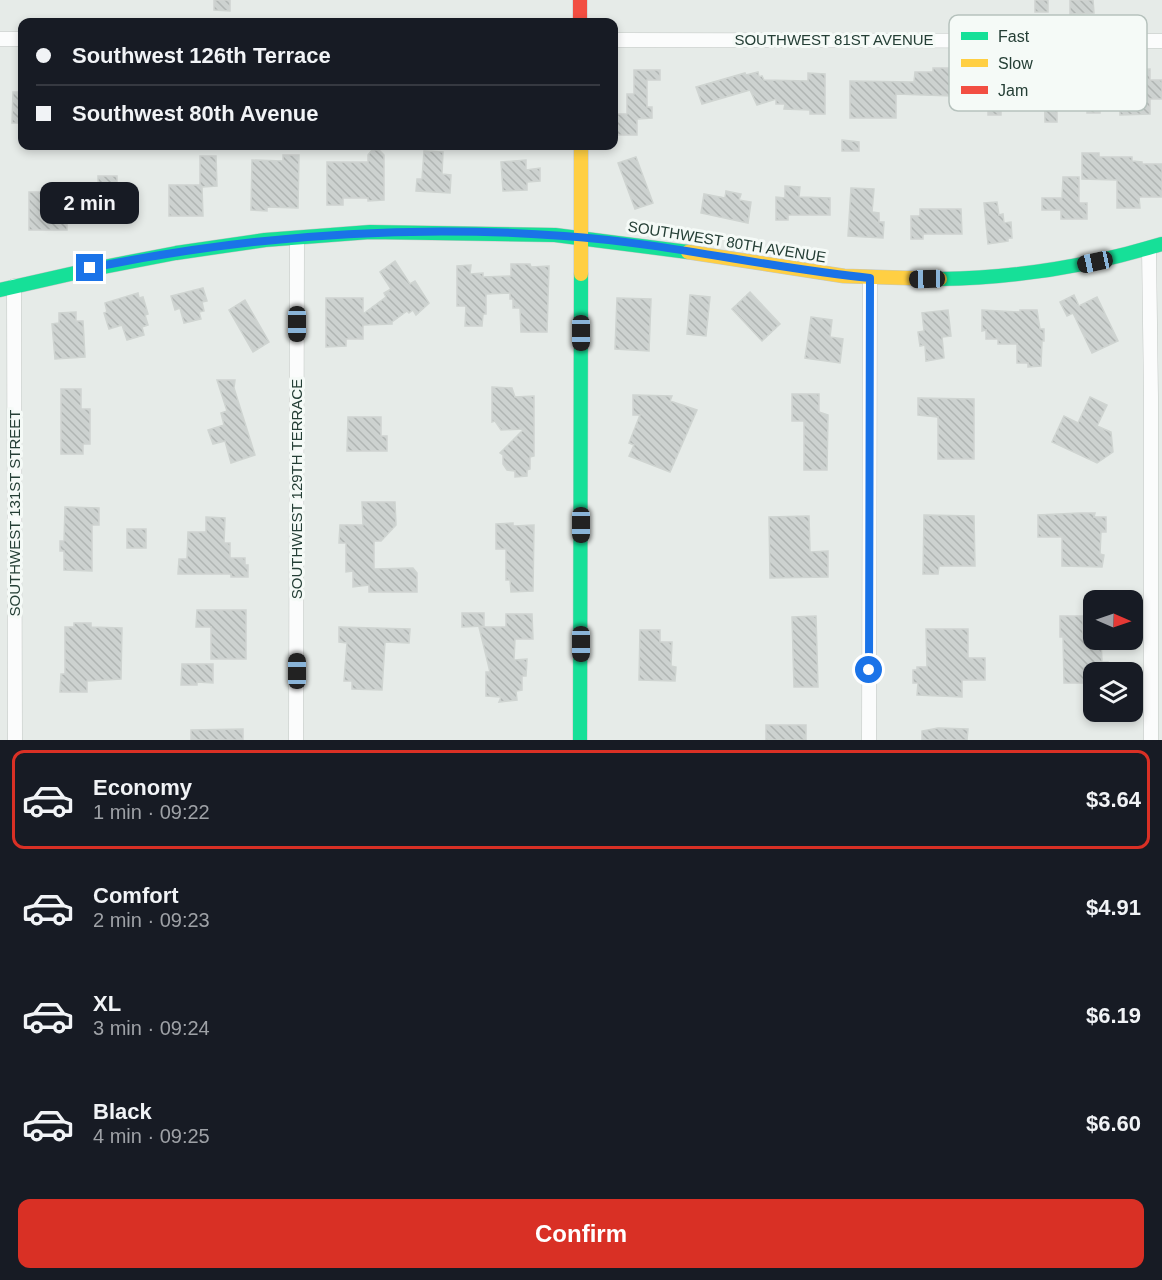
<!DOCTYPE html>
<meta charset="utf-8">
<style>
body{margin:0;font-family:Helvetica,sans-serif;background:#242831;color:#f1f3f6;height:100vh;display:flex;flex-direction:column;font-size:22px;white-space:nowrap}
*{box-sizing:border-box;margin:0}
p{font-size:20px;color:#9ea1a6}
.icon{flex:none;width:33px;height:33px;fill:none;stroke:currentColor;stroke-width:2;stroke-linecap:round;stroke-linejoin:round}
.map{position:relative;height:740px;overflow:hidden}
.sheet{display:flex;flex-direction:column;background:#171b24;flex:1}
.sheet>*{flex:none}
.guide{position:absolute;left:18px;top:18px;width:600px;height:132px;border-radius:12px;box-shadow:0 3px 9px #0003;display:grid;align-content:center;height:132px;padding:0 18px;background:#171b24}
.needle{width:39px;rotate:92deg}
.fabs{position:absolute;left:1083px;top:590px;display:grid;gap:12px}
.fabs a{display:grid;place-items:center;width:60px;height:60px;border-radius:12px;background:#171b24;box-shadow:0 3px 9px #0003;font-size:30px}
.end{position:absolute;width:27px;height:27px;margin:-14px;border:8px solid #1a73e8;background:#fff;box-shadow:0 0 0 3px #fff}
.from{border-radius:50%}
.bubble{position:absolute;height:42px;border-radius:12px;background:#171b24;box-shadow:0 3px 9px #0003;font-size:20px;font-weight:800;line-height:42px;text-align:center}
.car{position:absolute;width:18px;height:36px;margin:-18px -9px;border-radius:8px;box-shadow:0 0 4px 2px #0007;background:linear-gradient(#222 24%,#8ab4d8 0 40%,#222 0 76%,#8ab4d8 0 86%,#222 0)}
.guide b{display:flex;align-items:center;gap:21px;height:57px;font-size:22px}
.guide b+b{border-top:2px solid #363941}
.guide i{width:15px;height:15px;background:#f1f3f6}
ul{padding:10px 0 0;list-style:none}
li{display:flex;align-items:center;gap:18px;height:99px;margin:0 12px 9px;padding:0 6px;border:3px solid transparent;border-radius:12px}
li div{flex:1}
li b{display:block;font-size:22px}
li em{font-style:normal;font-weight:800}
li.active{border-color:#d93025}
li>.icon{width:54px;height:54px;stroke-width:1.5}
.cta{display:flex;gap:12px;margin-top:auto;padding:12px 18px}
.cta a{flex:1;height:69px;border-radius:12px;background:#d93025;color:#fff;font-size:24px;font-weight:800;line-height:69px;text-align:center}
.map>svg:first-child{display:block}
.building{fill:url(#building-back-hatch);stroke:#cfd4d1;stroke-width:1.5}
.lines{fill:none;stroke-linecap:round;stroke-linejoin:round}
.street-casing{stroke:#c3c8c5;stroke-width:15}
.fast-casing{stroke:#c2c8c5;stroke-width:15}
.slow-casing{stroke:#c2c8c5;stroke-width:15}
.jam-casing{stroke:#c2c8c5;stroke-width:15}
.street{stroke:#fbfcfc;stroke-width:14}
.fast{stroke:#16e098;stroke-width:14}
.slow{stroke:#ffcf43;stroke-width:14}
.jam{stroke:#f24e42;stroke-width:14}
.route{stroke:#1a73e8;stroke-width:8}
.labels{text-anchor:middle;stroke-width:6;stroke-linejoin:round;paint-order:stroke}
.street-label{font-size:15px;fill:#243e35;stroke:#f5faf7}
.key{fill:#f5faf7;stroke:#b6c2bd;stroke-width:1.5}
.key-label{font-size:16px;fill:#243e35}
</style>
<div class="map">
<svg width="1162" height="740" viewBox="0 0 1162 740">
<defs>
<pattern id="building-back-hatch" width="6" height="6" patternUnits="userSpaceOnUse" patternTransform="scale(1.5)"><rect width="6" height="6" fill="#cdd2d0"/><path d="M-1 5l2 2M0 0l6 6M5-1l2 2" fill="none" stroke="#b0b5b3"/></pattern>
</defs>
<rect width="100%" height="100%" fill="#e6ebe8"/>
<g class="building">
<polygon points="214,0 230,0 230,11 214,10"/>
<rect x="1035" y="0" width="13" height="12"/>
<polygon points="1070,0 1093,0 1094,13 1070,14"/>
<polygon points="933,68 953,68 953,72 963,72 963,101 953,101 953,96 896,94 896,118 850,118 850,81 914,82 915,72 933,72"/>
<polygon points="1150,69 1150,80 1162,80 1162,99 1150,99 1150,114 1120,115 1119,79 1136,79 1135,70"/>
<polygon points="634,70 660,70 660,80 647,80 647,107 652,107 652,118 637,119 637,135 617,135 616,114 627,114 627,94 634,94"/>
<polygon points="1044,70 1058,70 1058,80 1083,80 1083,84 1100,84 1100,113 1087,113 1087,109 1057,109 1057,122 1045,122"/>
<polygon points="758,72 759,77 762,76 764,80 808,81 808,73 825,74 825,114 810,114 810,110 784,109 785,104 776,104 776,99 757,105 750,90 702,104 696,87 745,73 746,75"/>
<polygon points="988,78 1014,78 1014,95 1006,94 1006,102 1001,102 1001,115 988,115"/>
<polygon points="13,92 22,92 22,123 12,123"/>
<polygon points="842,140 859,142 859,151 842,151"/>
<polygon points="372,150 379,150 384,155 384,200 368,201 368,198 343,198 343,205 327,205 327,162 368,162 368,155"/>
<polygon points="424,151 443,152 442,174 451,175 450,193 416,191 417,179 422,179"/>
<polygon points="1082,153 1099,153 1099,157 1132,157 1132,161 1142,162 1142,164 1162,164 1162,197 1139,197 1140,208 1117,208 1117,180 1082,179"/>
<polygon points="283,155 299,155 298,208 267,207 267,211 251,210 252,160 283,161"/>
<polygon points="200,156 216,156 217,186 202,187 203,216 169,216 169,185 200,185"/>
<polygon points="636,157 653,203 635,209 618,163"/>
<polygon points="526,160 526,170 540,168 540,181 527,182 527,190 503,191 501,162"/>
<polygon points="98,176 117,176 117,190 125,190 125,210 116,211 116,219 99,219"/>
<polygon points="1063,177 1079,177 1079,203 1087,203 1087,219 1061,219 1061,210 1042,210 1042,198 1062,198"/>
<polygon points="785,186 800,187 799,197 830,198 830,215 788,215 788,220 776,220 776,197 785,198"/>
<polygon points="851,188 874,189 872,212 879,213 879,222 884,222 883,238 848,236"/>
<polygon points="726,191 741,194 739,200 751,202 748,223 701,213 704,194 725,198"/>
<polygon points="29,192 50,192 50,214 67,214 67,230 29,230"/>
<polygon points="997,202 999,215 1003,214 1004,223 1011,222 1012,238 1008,238 1008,241 988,244 984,203"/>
<polygon points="920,209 961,209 962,234 923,234 923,239 911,239 911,216 920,216"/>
<polygon points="395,261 410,284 415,281 429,303 416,315 413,310 409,313 407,311 392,322 392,324 363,325 363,339 346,339 346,346 326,347 326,298 363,298 363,314 386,297 384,293 391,289 380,272"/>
<polygon points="511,264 530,264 531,267 549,266 547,332 521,332 520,308 513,308 513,299 510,299 510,293 486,294 486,314 483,314 482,326 465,326 466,306 457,306 457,266 471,265 470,274 483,273 483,277 511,276"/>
<polygon points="203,288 207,301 202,302 204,311 199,312 201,319 184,323 180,308 175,310 171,296"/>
<polygon points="750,292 780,324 762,341 732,309"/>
<polygon points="138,293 139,298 143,297 148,314 145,315 148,325 142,327 144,335 127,340 122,325 109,329 104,313 107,312 105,303"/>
<polygon points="690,295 710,297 706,336 687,334"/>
<polygon points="1074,295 1079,306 1097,297 1118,341 1092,353 1073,313 1067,316 1060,302"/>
<polygon points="617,298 651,299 649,351 615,349"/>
<polygon points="245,300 269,342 253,352 229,310"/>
<polygon points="948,310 951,336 942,337 944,358 926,361 925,345 920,346 918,332 924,331 922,313"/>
<polygon points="982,310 1020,312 1020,310 1037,310 1040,329 1044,329 1044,341 1042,341 1041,366 1028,367 1028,363 1017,363 1017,344 998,344 998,339 986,339 986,330 982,331"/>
<polygon points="76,312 76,321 83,321 85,357 55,359 52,324 59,323 59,313"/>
<polygon points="811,317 832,320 830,337 843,339 840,363 805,358"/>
<polygon points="217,380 235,380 234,388 255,455 231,463 225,441 213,444 208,430 224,425 221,413 227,411"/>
<polygon points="492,387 512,388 515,397 534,396 534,456 530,457 530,469 527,470 527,476 515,477 515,471 507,470 503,464 503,455 500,453 524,429 501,430 495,421 492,422"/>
<polygon points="61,389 81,389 81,409 90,409 90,444 83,444 83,454 61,454"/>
<polygon points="792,394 819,394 819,412 828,415 827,470 804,470 804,421 792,421"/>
<polygon points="633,395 672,396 670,401 697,410 670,472 629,456 634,445 629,443 640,415 633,415"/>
<polygon points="1090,397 1107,405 1097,426 1111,432 1113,452 1097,463 1052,442 1064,416 1078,423"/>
<polygon points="918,398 974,399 974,459 938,459 938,417 918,415"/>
<polygon points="348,417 381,417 381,436 387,436 387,451 347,451"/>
<polygon points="362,502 395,502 396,525 381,541 374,541 374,569 413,568 417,573 417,592 369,592 369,585 353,587 353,571 346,572 346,543 339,543 340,525 363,525"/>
<polygon points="65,507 99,508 99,525 92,525 92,571 64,570 64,551 60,551 60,541 64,541"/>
<polygon points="1080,513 1095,513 1094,517 1106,517 1106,532 1101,532 1100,554 1104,555 1102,567 1062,566 1062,537 1038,537 1038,515"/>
<polygon points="924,515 974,516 975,566 939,566 938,574 923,574"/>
<polygon points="809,516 810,552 828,551 828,577 770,578 769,517"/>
<polygon points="206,517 225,518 224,543 230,543 230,558 245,558 245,565 248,565 248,577 231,577 231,574 178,574 179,559 187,559 188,532 206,532"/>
<polygon points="513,523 513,526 534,525 533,591 511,592 510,580 506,580 506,549 496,549 496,524"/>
<rect x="127" y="529" width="19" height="19"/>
<polygon points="197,610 246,610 246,659 211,659 211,627 196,627"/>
<polygon points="462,613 484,613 484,626 462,627"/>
<polygon points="506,614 532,614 533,639 515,639 514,660 527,659 526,676 522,676 522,690 516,691 517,700 499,702 501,697 486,696 486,672 490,672 479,627 506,627"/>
<polygon points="816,616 818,687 794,687 792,617"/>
<polygon points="1060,616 1083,616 1083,633 1094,633 1094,639 1101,639 1102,662 1108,662 1108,672 1094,672 1094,683 1064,683 1063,637 1060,637"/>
<polygon points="74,623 91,623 91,627 122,628 121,679 87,681 87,692 60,692 61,674 65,674 65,627 74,627"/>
<polygon points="339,627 410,629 409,643 385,642 382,690 352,689 352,681 344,681 347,643 339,642"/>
<polygon points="926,629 968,629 968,658 985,658 985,680 962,680 962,697 917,695 918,683 913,683 913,670 917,670 917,667 927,667"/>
<polygon points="640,630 660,630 660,642 672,642 671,666 676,667 675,681 639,680"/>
<polygon points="182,664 213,664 213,683 197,682 197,685 181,685"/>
<rect x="766" y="725" width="40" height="15"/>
<polygon points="938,728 968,729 967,740 922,740 922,731"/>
<polygon points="243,729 243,740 191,740 191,730"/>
</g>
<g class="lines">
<g class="street-casing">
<g id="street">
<polyline points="0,39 22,39"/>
<polyline points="614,40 1162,41"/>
<polyline points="1149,249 1151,396 1151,740"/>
<polyline points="14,286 15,740"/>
<polyline points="296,740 297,238"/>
<polyline points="869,740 870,278"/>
</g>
</g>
<g class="fast-casing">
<g id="fast">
<path d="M940 279C1016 278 1090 266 1162 244"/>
<polyline points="0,290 88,270 176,253 265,240 370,232 555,235 688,252"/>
<polyline points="580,740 581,274"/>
</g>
</g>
<g class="slow-casing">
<g id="slow">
<polyline points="688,252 844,276 940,279"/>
<polyline points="581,274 581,146"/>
</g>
</g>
<g class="jam-casing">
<polyline id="jam" points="580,0 580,22"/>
</g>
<use href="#street" class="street"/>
<use href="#fast" class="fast"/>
<use href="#slow" class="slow"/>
<use href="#jam" class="jam"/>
</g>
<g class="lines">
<path class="route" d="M90 268C246 236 405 224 564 236 667 243 768 268 870 278L869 670"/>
</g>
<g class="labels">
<g class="street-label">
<text x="834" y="45">SOUTHWEST 81ST AVENUE</text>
<text transform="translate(727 242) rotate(9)" y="5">SOUTHWEST 80TH AVENUE</text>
<text transform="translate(297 489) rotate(-90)" y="5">SOUTHWEST 129TH TERRACE</text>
<text transform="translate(15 513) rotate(-90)" y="5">SOUTHWEST 131ST STREET</text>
</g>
</g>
<rect x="949" y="15" width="198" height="96" rx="9" class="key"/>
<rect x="961" y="32" width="27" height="8" fill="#16e098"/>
<rect x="961" y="59" width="27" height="8" fill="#ffcf43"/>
<rect x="961" y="86" width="27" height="8" fill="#f24e42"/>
<g class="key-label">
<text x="998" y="42">Fast</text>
<text x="998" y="69">Slow</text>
<text x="998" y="96">Jam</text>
</g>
</svg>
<div class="fabs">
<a><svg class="needle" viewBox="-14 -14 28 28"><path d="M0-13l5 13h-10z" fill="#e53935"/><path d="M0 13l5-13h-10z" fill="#9ea1a6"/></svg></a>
<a><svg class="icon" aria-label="layers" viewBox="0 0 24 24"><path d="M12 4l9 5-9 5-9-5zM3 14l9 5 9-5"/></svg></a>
</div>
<i class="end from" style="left:869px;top:670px"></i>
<i class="end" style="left:90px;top:268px"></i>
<div class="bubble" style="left:40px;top:182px;width:99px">2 min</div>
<i class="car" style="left:1095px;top:262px;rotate:258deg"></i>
<i class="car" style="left:927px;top:279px;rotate:269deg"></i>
<i class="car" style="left:297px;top:324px;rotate:180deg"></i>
<i class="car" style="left:581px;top:333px;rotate:180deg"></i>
<i class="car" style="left:581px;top:525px;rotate:180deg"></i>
<i class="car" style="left:581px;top:644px;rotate:180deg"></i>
<i class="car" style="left:297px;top:671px;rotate:0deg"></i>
<div class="guide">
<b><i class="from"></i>Southwest 126th Terrace</b>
<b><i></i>Southwest 80th Avenue</b>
</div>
</div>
<section class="sheet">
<ul>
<li class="active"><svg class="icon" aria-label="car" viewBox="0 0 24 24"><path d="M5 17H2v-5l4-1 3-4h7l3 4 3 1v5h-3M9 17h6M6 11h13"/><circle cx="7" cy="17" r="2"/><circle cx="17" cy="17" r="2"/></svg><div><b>Economy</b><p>1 min · 09:22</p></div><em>$3.64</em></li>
<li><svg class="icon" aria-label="car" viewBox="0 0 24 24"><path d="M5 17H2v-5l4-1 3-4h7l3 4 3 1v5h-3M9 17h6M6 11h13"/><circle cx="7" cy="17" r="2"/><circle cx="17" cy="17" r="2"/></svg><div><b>Comfort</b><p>2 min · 09:23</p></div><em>$4.91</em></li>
<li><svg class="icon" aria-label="car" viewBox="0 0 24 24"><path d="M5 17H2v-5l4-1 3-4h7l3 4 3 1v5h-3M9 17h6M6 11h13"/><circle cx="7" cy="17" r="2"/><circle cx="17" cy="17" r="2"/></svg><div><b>XL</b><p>3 min · 09:24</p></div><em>$6.19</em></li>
<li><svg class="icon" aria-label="car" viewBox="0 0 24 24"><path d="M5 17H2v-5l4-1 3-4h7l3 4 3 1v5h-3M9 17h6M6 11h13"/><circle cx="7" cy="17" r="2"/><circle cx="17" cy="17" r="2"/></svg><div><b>Black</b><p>4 min · 09:25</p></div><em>$6.60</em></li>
</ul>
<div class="cta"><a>Confirm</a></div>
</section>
